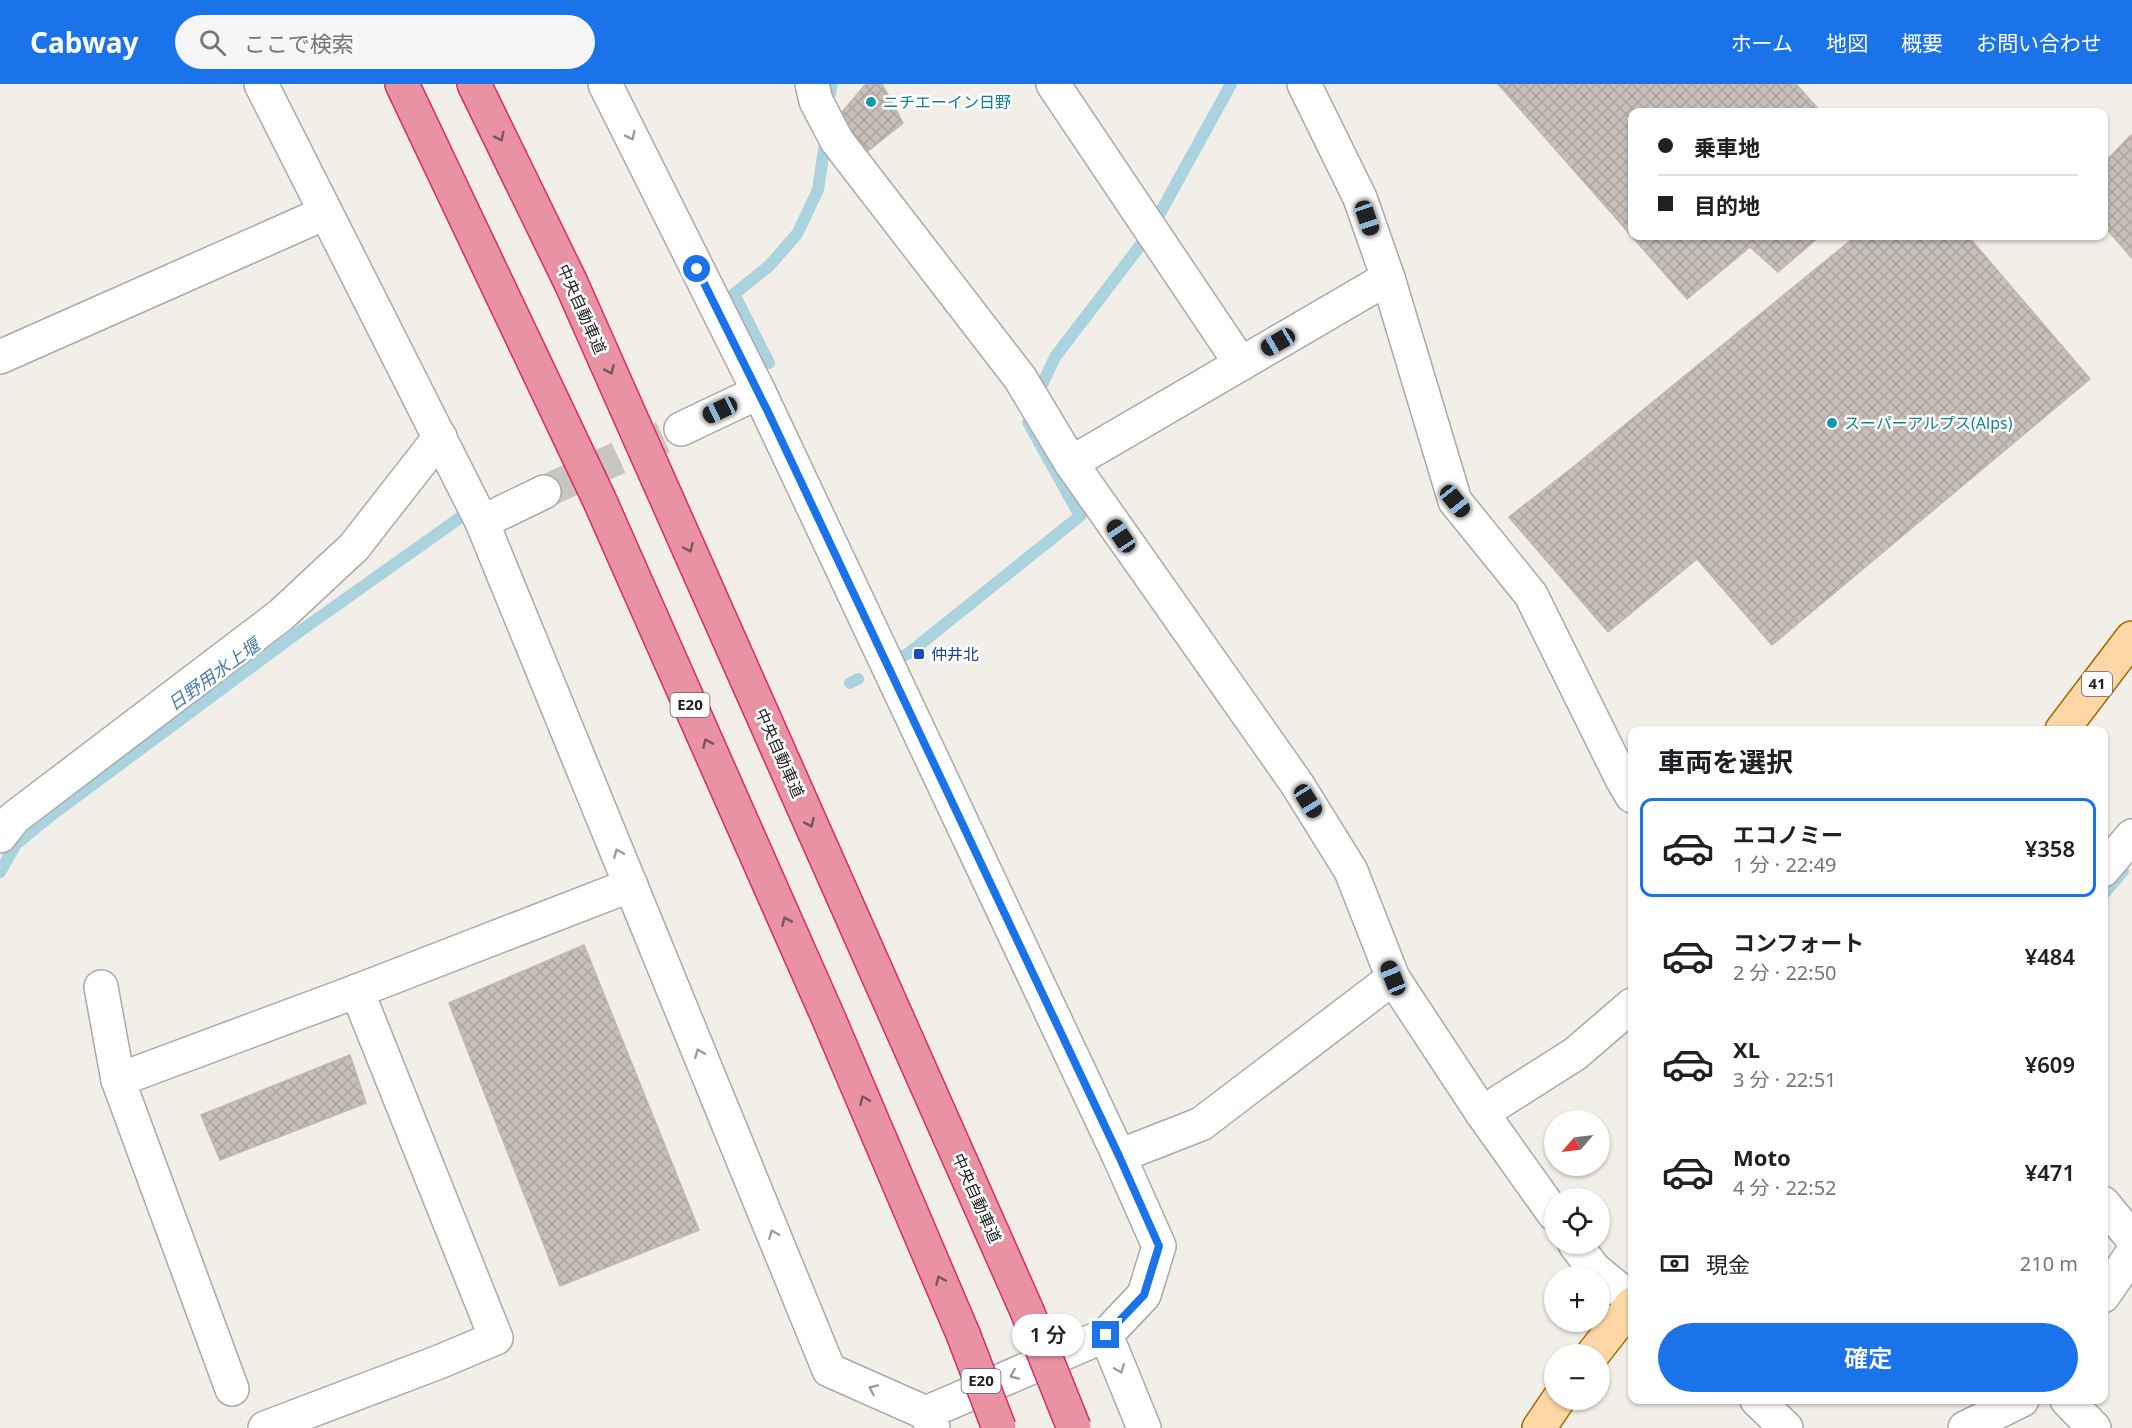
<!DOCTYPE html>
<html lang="ja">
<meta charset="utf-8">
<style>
body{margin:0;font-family:"Noto Sans","Noto Sans JP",sans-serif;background:#f6f6f6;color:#202124;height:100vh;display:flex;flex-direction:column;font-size:22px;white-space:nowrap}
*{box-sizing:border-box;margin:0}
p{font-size:20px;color:#757577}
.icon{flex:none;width:33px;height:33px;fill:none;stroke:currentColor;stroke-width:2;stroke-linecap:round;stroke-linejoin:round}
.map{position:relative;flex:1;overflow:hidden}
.panel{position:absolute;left:1628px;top:642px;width:480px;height:678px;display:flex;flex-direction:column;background:#fff;border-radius:12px;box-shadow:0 2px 4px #0004}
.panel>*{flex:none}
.guide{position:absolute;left:1628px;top:24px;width:480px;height:132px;border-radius:12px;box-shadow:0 2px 4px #0004;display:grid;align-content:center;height:132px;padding:0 30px;background:#fff}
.needle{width:39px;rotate:242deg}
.tools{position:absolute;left:1544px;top:1026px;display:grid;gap:12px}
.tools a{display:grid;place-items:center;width:66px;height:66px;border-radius:50%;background:#fff;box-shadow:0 2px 4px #0004;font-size:30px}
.end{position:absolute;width:27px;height:27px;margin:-14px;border:8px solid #1a73e8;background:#fff;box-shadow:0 0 0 3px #fff}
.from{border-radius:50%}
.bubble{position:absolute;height:42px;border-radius:21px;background:#fff;box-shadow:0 2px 4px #0004;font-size:20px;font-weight:600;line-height:42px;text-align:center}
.car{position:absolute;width:18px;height:36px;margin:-18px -9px;border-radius:8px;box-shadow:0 0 4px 2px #0007;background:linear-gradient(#222 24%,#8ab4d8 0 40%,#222 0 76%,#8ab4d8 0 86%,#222 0)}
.guide b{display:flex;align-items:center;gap:21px;height:57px;font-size:22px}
.guide b+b{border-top:2px solid #e0e0e0}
.guide i{width:15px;height:15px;background:#202124}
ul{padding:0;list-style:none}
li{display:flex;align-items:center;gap:18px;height:99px;margin:0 12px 9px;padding:0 18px;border:3px solid transparent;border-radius:12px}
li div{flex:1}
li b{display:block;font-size:22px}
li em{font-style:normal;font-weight:600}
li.selected{border-color:#1a73e8}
li>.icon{width:54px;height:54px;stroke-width:1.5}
h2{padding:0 30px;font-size:27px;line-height:72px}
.pay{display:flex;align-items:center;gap:15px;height:66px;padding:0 30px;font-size:22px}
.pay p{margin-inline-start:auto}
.button{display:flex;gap:12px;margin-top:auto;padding:12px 30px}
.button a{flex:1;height:69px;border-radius:36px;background:#1a73e8;color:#fff;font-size:24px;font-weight:600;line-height:69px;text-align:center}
header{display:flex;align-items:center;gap:36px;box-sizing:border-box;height:84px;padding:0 30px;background:#1a73e8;color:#fff}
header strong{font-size:28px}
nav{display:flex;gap:33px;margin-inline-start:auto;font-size:21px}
.search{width:420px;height:54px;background:#f6f6f6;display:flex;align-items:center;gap:15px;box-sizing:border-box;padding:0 21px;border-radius:33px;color:#757577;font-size:22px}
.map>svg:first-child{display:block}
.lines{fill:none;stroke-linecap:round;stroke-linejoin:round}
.stream{stroke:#aad3df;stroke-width:12}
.building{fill:url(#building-cross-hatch);stroke:#c4b6ab;stroke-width:1.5}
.minor-tunnel{stroke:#c8c6c1;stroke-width:33;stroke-dasharray:33 16;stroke-linecap:butt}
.minor-casing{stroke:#a9a9a9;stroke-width:36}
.major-casing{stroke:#a06b00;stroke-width:36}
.highway-casing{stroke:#dc2a67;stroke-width:36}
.minor{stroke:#fff;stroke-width:33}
.major{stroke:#fcd6a4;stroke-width:33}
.highway{stroke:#e892a2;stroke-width:33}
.highway-bridge-casing{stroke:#dc2a67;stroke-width:36;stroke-linecap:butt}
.highway-bridge{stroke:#e892a2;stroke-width:33}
.oneway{stroke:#9c9c9c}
.oneway2{stroke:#7b545c}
.route{stroke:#1a73e8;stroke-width:8}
.culture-dot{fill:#0f9aa8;stroke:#fff;stroke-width:2}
.transit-dot{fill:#1a4fb4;stroke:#fff;stroke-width:2}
.labels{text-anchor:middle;stroke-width:5;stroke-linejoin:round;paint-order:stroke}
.shield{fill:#fff;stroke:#646464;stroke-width:1.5}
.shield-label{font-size:15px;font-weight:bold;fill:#222}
.culture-label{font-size:16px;fill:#0d838f;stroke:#fff;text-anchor:start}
.street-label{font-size:16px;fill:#222;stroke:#fff}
.transit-label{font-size:16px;fill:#164399;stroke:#fff;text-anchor:start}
.water-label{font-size:18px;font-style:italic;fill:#4a7aab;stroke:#fff}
</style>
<header>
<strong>Cabway</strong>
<div class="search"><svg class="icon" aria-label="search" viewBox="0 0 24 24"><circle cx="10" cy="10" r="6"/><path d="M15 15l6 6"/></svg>ここで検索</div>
<nav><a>ホーム</a><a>地図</a><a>概要</a><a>お問い合わせ</a></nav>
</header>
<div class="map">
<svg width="2132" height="1344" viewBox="0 0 2132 1344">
<defs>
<pattern id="building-cross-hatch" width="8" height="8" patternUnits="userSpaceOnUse" patternTransform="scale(1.5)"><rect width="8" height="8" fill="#c7bfb8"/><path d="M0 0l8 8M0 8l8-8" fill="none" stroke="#aba49e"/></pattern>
</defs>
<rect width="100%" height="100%" fill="#f2efe9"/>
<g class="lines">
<g class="stream">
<polyline points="827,22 832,0"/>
<polyline points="1159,131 1231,0"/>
<polyline points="769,279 734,210 769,182 797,150 818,106 826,51"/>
<polyline points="1041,303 1055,273 1146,154"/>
<polyline points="895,576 909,569 1080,432 1028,338"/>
<polyline points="850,599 858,595"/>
<polyline points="0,788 16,760 49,733 296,550 461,433"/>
<polyline points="2103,811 2123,787"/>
</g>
</g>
<g class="building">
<polygon points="866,0 882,0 903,39 863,71 835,36"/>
<polygon points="1498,0 1796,0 1821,28 1632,28 1632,152 1820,152 1778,188 1750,163 1687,215"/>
<polygon points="2131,51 2132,52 2132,174 2103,141 2103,80"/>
<polygon points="1856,152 1968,152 2090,295 1772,561 1697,475 1608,548 1509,433 1572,384"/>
<polygon points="584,861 699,1146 560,1202 449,919"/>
<polygon points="350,971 366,1019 220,1076 201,1031"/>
</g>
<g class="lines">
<polyline class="minor-tunnel" points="544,408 681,345"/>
<g class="minor-casing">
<g id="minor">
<polyline points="261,0 482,438 829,1286 926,1329 933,1344"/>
<polyline points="605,0 759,308 1119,1072 1159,1162 1144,1211 1106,1251 1144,1344"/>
<polyline points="812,0 816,17 837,57 1020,294 1071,379 1297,700 1351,787 1393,894 1482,1029 1554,1130"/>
<polyline points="1053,0 1241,280"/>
<polyline points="1304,0 1360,114 1388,194 1455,417 1531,511 1622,695 1632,712"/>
<polyline points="0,273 325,129"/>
<polyline points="681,345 759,308"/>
<polyline points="1071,379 1388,194"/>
<polyline points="482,438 544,408"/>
<polyline points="0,752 14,734 281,531 354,463 440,353"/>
<polyline points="2103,786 2132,752"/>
<polyline points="101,903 118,996 232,1305"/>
<polyline points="118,996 357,907 631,801"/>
<polyline points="1482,1029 1575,970 1632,921"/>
<polyline points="1119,1072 1201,1040 1393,894"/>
<polyline points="2103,1119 2132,1154"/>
<polyline points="1575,1160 1594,1185 1632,1216"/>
<polyline points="2103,1212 2132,1170"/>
<polyline points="1757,1316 1786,1344"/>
<polyline points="2067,1316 2094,1344"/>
<polyline points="926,1329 1106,1251"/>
<polyline points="265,1344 439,1278 496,1254 357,907"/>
<polyline points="1965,1344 2022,1316"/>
</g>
</g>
<g class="major-casing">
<g id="major">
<polyline points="2062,646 2132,554"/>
<polyline points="1593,1270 1632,1220"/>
<polyline points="1539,1344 1558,1316"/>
</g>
</g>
<g class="highway-casing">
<g id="highway">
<polyline points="402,0 599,415 828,933 963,1250"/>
<polyline points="474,0 571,199 1027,1227"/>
</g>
</g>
<use href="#minor" class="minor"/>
<use href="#major" class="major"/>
<use href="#highway" class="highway"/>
<g class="highway-bridge-casing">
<g id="highway-bridge">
<polyline points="1027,1227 1074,1344"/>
<polyline points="963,1250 999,1344"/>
</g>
</g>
<use href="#highway-bridge" class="highway-bridge"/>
</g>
<defs><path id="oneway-chevron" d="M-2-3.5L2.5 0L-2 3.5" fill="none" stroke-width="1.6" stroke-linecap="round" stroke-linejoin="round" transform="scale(1.5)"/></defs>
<g class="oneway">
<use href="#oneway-chevron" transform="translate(631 52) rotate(64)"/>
<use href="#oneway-chevron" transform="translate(618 769) rotate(-112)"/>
<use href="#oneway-chevron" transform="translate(699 969) rotate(-112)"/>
<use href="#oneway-chevron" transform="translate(773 1150) rotate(-112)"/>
<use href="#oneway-chevron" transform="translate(1120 1285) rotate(68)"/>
<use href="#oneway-chevron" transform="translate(1014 1291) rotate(157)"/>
<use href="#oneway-chevron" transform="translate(873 1305) rotate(-156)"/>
</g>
<g class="oneway2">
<use href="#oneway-chevron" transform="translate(500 53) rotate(64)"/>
<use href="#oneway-chevron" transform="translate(610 286) rotate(66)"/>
<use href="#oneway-chevron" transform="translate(689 464) rotate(66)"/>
<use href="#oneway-chevron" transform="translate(707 659) rotate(-114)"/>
<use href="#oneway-chevron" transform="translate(810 739) rotate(66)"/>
<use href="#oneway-chevron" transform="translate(786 837) rotate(-114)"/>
<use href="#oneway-chevron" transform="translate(864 1016) rotate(-113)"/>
<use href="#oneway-chevron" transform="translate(940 1196) rotate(-113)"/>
</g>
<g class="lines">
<polyline class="route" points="697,185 769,330 1119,1072 1159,1162 1144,1211 1106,1251"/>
</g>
<g class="culture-dot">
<circle cx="871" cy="18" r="6"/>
<circle cx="1832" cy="339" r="6"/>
</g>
<rect class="transit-dot" x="913" y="564" width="12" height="12" rx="3"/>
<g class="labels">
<g class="shield">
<rect x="2082" y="588" width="30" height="24" rx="4.5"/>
<rect x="670.5" y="609" width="39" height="24" rx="4.5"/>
<rect x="961.5" y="1285" width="39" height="24" rx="4.5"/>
</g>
<g class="shield-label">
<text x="2097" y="605">41</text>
<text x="690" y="626">E20</text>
<text x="981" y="1302">E20</text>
</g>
<g class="culture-label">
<text x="883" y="24">ニチエーイン日野</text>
<text x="1844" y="345">スーパーアルプス(Alps)</text>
</g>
<g class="street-label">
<text transform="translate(582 225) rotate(66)" y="6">中央自動車道</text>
<text transform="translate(780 669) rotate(66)" y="6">中央自動車道</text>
<text transform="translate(977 1114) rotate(66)" y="6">中央自動車道</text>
</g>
<g class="transit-label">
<text x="931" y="576">仲井北</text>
</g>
<g class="water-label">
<text transform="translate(214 591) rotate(-36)" y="6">日野用水上堰</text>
</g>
</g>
</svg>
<div class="tools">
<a><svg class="needle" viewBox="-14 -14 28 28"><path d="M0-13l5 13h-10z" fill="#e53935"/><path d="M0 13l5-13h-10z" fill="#757577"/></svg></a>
<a><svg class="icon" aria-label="locate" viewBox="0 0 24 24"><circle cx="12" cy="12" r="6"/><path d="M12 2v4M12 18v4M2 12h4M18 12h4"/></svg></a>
<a>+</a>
<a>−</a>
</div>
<i class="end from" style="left:697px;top:185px"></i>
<i class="end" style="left:1106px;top:1251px"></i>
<div class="bubble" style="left:1012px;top:1230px;width:72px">1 分</div>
<i class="car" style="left:1367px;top:134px;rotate:161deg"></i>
<i class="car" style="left:1278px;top:258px;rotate:240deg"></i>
<i class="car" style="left:720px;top:326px;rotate:245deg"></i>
<i class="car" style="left:1455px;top:417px;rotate:141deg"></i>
<i class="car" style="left:1121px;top:452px;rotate:326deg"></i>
<i class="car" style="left:1308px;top:717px;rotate:148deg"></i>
<i class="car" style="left:1393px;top:894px;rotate:338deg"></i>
<div class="guide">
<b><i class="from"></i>乗車地</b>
<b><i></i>目的地</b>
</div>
<section class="panel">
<h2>車両を選択</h2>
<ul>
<li class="selected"><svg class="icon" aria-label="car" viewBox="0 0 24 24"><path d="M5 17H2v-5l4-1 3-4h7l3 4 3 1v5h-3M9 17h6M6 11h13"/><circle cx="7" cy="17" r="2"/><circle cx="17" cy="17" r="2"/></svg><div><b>エコノミー</b><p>1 分 · 22:49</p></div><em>¥358</em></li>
<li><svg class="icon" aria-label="car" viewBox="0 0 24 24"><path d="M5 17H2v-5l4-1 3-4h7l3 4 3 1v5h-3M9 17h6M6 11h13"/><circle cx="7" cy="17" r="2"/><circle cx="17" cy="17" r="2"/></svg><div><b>コンフォート</b><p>2 分 · 22:50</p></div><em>¥484</em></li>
<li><svg class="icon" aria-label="car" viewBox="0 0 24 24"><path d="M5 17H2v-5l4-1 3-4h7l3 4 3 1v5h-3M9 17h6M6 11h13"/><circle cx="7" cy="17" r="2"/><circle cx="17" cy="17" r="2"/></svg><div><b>XL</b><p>3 分 · 22:51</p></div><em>¥609</em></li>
<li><svg class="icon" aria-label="car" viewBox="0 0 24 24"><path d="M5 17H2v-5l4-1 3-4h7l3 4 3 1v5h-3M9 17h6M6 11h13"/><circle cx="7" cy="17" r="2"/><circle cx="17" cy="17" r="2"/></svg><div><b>Moto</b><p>4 分 · 22:52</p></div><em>¥471</em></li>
</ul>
<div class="pay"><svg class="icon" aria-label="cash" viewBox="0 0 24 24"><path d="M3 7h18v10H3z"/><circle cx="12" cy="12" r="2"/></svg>現金<p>210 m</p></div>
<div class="button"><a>確定</a></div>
</section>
</div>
